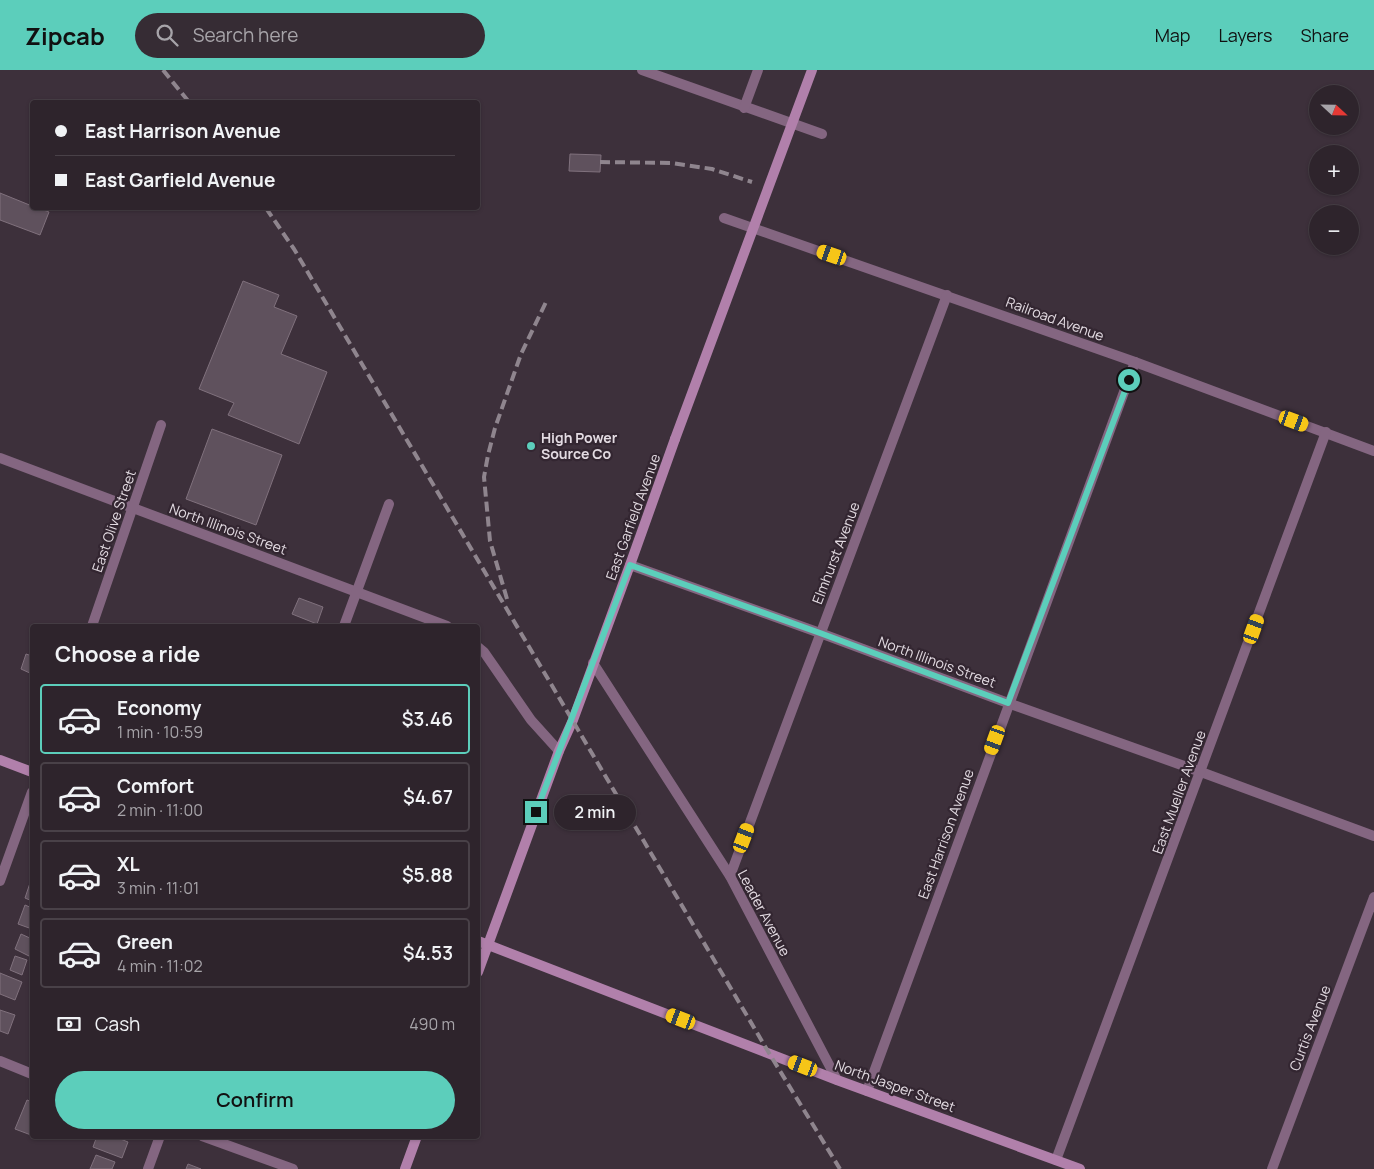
<!DOCTYPE html>
<meta charset="utf-8">
<style>
body{margin:0;font-family:Manrope,sans-serif;background:#362c34;color:#f1f3f6;height:100vh;display:flex;flex-direction:column;font-size:19px;white-space:nowrap}
*{box-sizing:border-box;margin:0}
p{font-size:16px;color:#a7a4a9}
.icon{flex:none;width:28px;height:28px;fill:none;stroke:currentColor;stroke-width:2;stroke-linecap:round;stroke-linejoin:round}
.map{position:relative;flex:1;overflow:hidden}
.panel{position:absolute;left:30px;top:554px;width:450px;height:515px;display:flex;flex-direction:column;background:#2e242c;border-radius:5px;box-shadow:0 1px 4px #0004,0 0 0 1px #494148}
.panel>*{flex:none}
.hud{position:absolute;left:30px;top:30px;width:450px;height:110px;border-radius:5px;box-shadow:0 1px 4px #0004,0 0 0 1px #494148;display:grid;align-content:center;height:110px;padding:0 25px;background:#2e242c}
.needle{width:32px;rotate:112deg}
.buttons{position:absolute;left:1309px;top:15px;display:grid;gap:10px}
.buttons a{display:grid;place-items:center;width:50px;height:50px;border-radius:50%;background:#2e242c;box-shadow:0 1px 4px #0004,0 0 0 1px #494148;font-size:25px}
.end{position:absolute;width:22px;height:22px;margin:-11px;border:6px solid #5ccebb;background:#111;box-shadow:0 0 0 2px #111}
.from{border-radius:50%}
.bubble{position:absolute;height:35px;border-radius:18px;background:#2e242c;box-shadow:0 1px 4px #0004,0 0 0 1px #494148;font-size:16px;font-weight:600;line-height:35px;text-align:center}
.car{position:absolute;width:15px;height:30px;margin:-15px -8px;border-radius:6px;box-shadow:0 0 4px 1px #0007;background:linear-gradient(#f5c518 24%,#345 0 40%,#f5c518 0 76%,#345 0 86%,#f5c518 0)}
.hud b{display:flex;align-items:center;gap:18px;height:48px;font-size:19px}
.hud b+b{border-top:1px solid #494148}
.hud i{width:12px;height:12px;background:#f1f3f6}
ul{padding:0;list-style:none}
li{display:flex;align-items:center;gap:15px;height:70px;margin:0 10px 8px;padding:0 15px;border:2px solid #494148;border-radius:5px}
li div{flex:1}
li b{display:block;font-size:19px}
li em{font-style:normal;font-weight:600}
li.active{border-color:#5ccebb}
li>.icon{width:45px;height:45px;stroke-width:1.5}
h2{padding:0 25px;font-size:22px;line-height:60px}
.pay{display:flex;align-items:center;gap:12px;height:55px;padding:0 25px;font-size:19px}
.pay p{margin-inline-start:auto}
.primary-button{display:flex;gap:10px;margin-top:auto;padding:10px 25px}
.primary-button a{flex:1;height:58px;border-radius:30px;background:#5ccebb;color:#111;font-size:20px;font-weight:600;line-height:58px;text-align:center}
header{display:flex;align-items:center;gap:30px;box-sizing:border-box;height:70px;padding:0 25px;background:#5ccebb;color:#111}
header strong{font-size:24px}
nav{display:flex;gap:28px;margin-inline-start:auto;font-size:18px}
.search{width:350px;height:45px;background:#362c34;display:flex;align-items:center;gap:12px;box-sizing:border-box;padding:0 18px;border-radius:28px;color:#a7a4a9;font-size:19px}
.map>svg:first-child{display:block}
.building{fill:#5f515d;stroke:#80717d}
.lines{fill:none;stroke-linecap:round;stroke-linejoin:round}
.street{stroke:#846681;stroke-width:10}
.secondary{stroke:#b180ab;stroke-width:10}
.rail{stroke:#8f858e;stroke-width:4;stroke-dasharray:10 5;stroke-linecap:butt}
.secondary-bridge{stroke:#b180ab;stroke-width:10}
.route{stroke:#5ccebb;stroke-width:6}
.poi-dot{fill:#5ccebb;stroke:#332631;stroke-width:2}
.labels{text-anchor:middle;stroke-width:4.5;stroke-linejoin:round;paint-order:stroke}
.street-label{font-size:14px;fill:#e3dbe2;stroke:#332631}
.poi-label{font-size:14px;font-weight:bold;fill:#e3dbe2;stroke:#332631;text-anchor:start}
</style>
<header>
<strong>Zipcab</strong>
<div class="search"><svg class="icon" aria-label="search" viewBox="0 0 24 24"><circle cx="10" cy="10" r="6"/><path d="M15 15l6 6"/></svg>Search here</div>
<nav><a>Map</a><a>Layers</a><a>Share</a></nav>
</header>
<div class="map">
<svg width="1374" height="1099" viewBox="0 0 1374 1099">
<rect width="100%" height="100%" fill="#3d303b"/>
<g class="building">
<polygon points="570,84 601,85 600,102 569,101"/>
<polygon points="0,123 32,136 32,138 38,138 49,142 40,165 0,150"/>
<polygon points="243,211 279,225 274,237 297,246 281,284 327,302 299,374 228,345 234,333 199,319"/>
<polygon points="212,359 282,385 256,455 186,429"/>
<polygon points="299,528 323,537 317,554 292,544"/>
<polygon points="26,584 32,586 32,604 21,599"/>
<polygon points="32,807 32,831 25,828"/>
<polygon points="25,835 32,838 32,859 18,854"/>
<polygon points="21,864 32,869 32,878 29,886 15,879"/>
<polygon points="15,886 27,890 22,905 10,900"/>
<polygon points="0,903 22,912 15,930 0,924"/>
<polygon points="0,940 15,945 8,964 0,961"/>
<polygon points="27,1030 32,1032 32,1060 31,1065 15,1059"/>
<polygon points="97,1066 113,1066 128,1072 122,1088 93,1077"/>
<polygon points="96,1085 115,1092 112,1099 90,1099"/>
<polygon points="188,1094 201,1099 186,1099"/>
</g>
<g class="lines">
<g class="street">
<polyline points="642,0 822,64"/>
<polyline points="744,38 758,0"/>
<polyline points="724,148 1135,292 1374,381"/>
<polyline points="0,388 447,556"/>
<polyline points="630,495 820,563 1008,633 1201,702 1374,766"/>
<polyline points="92,556 161,355"/>
<polyline points="344,556 389,434"/>
<polyline points="478,577 484,582 531,650 559,681"/>
<polyline points="593,593 730,806 837,1010"/>
<polyline points="730,806 947,225"/>
<polyline points="0,811 32,722"/>
<polyline points="0,991 32,1004"/>
<polyline points="867,1021 1135,292"/>
<polyline points="202,1066 293,1099"/>
<polyline points="1056,1090 1326,362"/>
<polyline points="148,1099 160,1066"/>
<polyline points="1272,1099 1374,827"/>
</g>
<g class="secondary">
<polyline points="0,690 32,702"/>
<polyline points="478,871 837,1010 1080,1099"/>
<polyline points="478,902 559,681 573,650 630,495 675,369"/>
<polyline points="405,1099 417,1066"/>
</g>
<g class="rail">
<polyline points="163,0 189,32"/>
<polyline points="600,92 672,93 712,99 752,112"/>
<polyline points="266,138 294,179 769,983 840,1099"/>
<polyline points="507,529 490,471 484,407 488,385 495,358 521,284 546,232"/>
</g>
<polyline class="secondary-bridge" points="675,369 812,0"/>
</g>
<g class="lines">
<polyline class="route" points="536,742 630,495 820,563 1008,633 1129,310"/>
</g>
<circle class="poi-dot" cx="531" cy="376" r="5"/>
<g class="labels">
<g class="street-label">
<text transform="translate(1055 249) rotate(20)" y="5">Railroad Avenue</text>
<text transform="translate(633 447) rotate(-70)" y="5">East Garfield Avenue</text>
<text transform="translate(114 451) rotate(-71)" y="5">East Olive Street</text>
<text transform="translate(228 459) rotate(20)" y="5">North Illinois Street</text>
<text transform="translate(836 483) rotate(-69)" y="5">Elmhurst Avenue</text>
<text transform="translate(937 592) rotate(20)" y="5">North Illinois Street</text>
<text transform="translate(1179 722) rotate(-70)" y="5">East Mueller Avenue</text>
<text transform="translate(946 764) rotate(-70)" y="5">East Harrison Avenue</text>
<text transform="translate(764 843) rotate(62)" y="5">Leader Avenue</text>
<text transform="translate(1310 958) rotate(-69)" y="5">Curtis Avenue</text>
<text transform="translate(895 1016) rotate(20)" y="5">North Jasper Street</text>
</g>
<g class="poi-label">
<text x="541" y="373">High Power<tspan x="541" dy="16">Source Co</tspan></text>
</g>
</g>
</svg>
<div class="buttons">
<a><svg class="needle" viewBox="-14 -14 28 28"><path d="M0-13l5 13h-10z" fill="#e53935"/><path d="M0 13l5-13h-10z" fill="#a7a4a9"/></svg></a>
<a>+</a>
<a>−</a>
</div>
<i class="end from" style="left:1129px;top:310px"></i>
<i class="end" style="left:536px;top:742px"></i>
<div class="bubble" style="left:554px;top:725px;width:82px">2 min</div>
<i class="car" style="left:832px;top:185px;rotate:289deg"></i>
<i class="car" style="left:1294px;top:351px;rotate:110deg"></i>
<i class="car" style="left:1254px;top:559px;rotate:20deg"></i>
<i class="car" style="left:995px;top:670px;rotate:200deg"></i>
<i class="car" style="left:744px;top:768px;rotate:21deg"></i>
<i class="car" style="left:681px;top:949px;rotate:291deg"></i>
<i class="car" style="left:803px;top:996px;rotate:291deg"></i>
<div class="hud">
<b><i class="from"></i>East Harrison Avenue</b>
<b><i></i>East Garfield Avenue</b>
</div>
<section class="panel">
<h2>Choose a ride</h2>
<ul>
<li class="active"><svg class="icon" aria-label="car" viewBox="0 0 24 24"><path d="M5 17H2v-5l4-1 3-4h7l3 4 3 1v5h-3M9 17h6M6 11h13"/><circle cx="7" cy="17" r="2"/><circle cx="17" cy="17" r="2"/></svg><div><b>Economy</b><p>1 min · 10:59</p></div><em>$3.46</em></li>
<li><svg class="icon" aria-label="car" viewBox="0 0 24 24"><path d="M5 17H2v-5l4-1 3-4h7l3 4 3 1v5h-3M9 17h6M6 11h13"/><circle cx="7" cy="17" r="2"/><circle cx="17" cy="17" r="2"/></svg><div><b>Comfort</b><p>2 min · 11:00</p></div><em>$4.67</em></li>
<li><svg class="icon" aria-label="car" viewBox="0 0 24 24"><path d="M5 17H2v-5l4-1 3-4h7l3 4 3 1v5h-3M9 17h6M6 11h13"/><circle cx="7" cy="17" r="2"/><circle cx="17" cy="17" r="2"/></svg><div><b>XL</b><p>3 min · 11:01</p></div><em>$5.88</em></li>
<li><svg class="icon" aria-label="car" viewBox="0 0 24 24"><path d="M5 17H2v-5l4-1 3-4h7l3 4 3 1v5h-3M9 17h6M6 11h13"/><circle cx="7" cy="17" r="2"/><circle cx="17" cy="17" r="2"/></svg><div><b>Green</b><p>4 min · 11:02</p></div><em>$4.53</em></li>
</ul>
<div class="pay"><svg class="icon" aria-label="cash" viewBox="0 0 24 24"><path d="M3 7h18v10H3z"/><circle cx="12" cy="12" r="2"/></svg>Cash<p>490 m</p></div>
<div class="primary-button"><a>Confirm</a></div>
</section>
</div>
